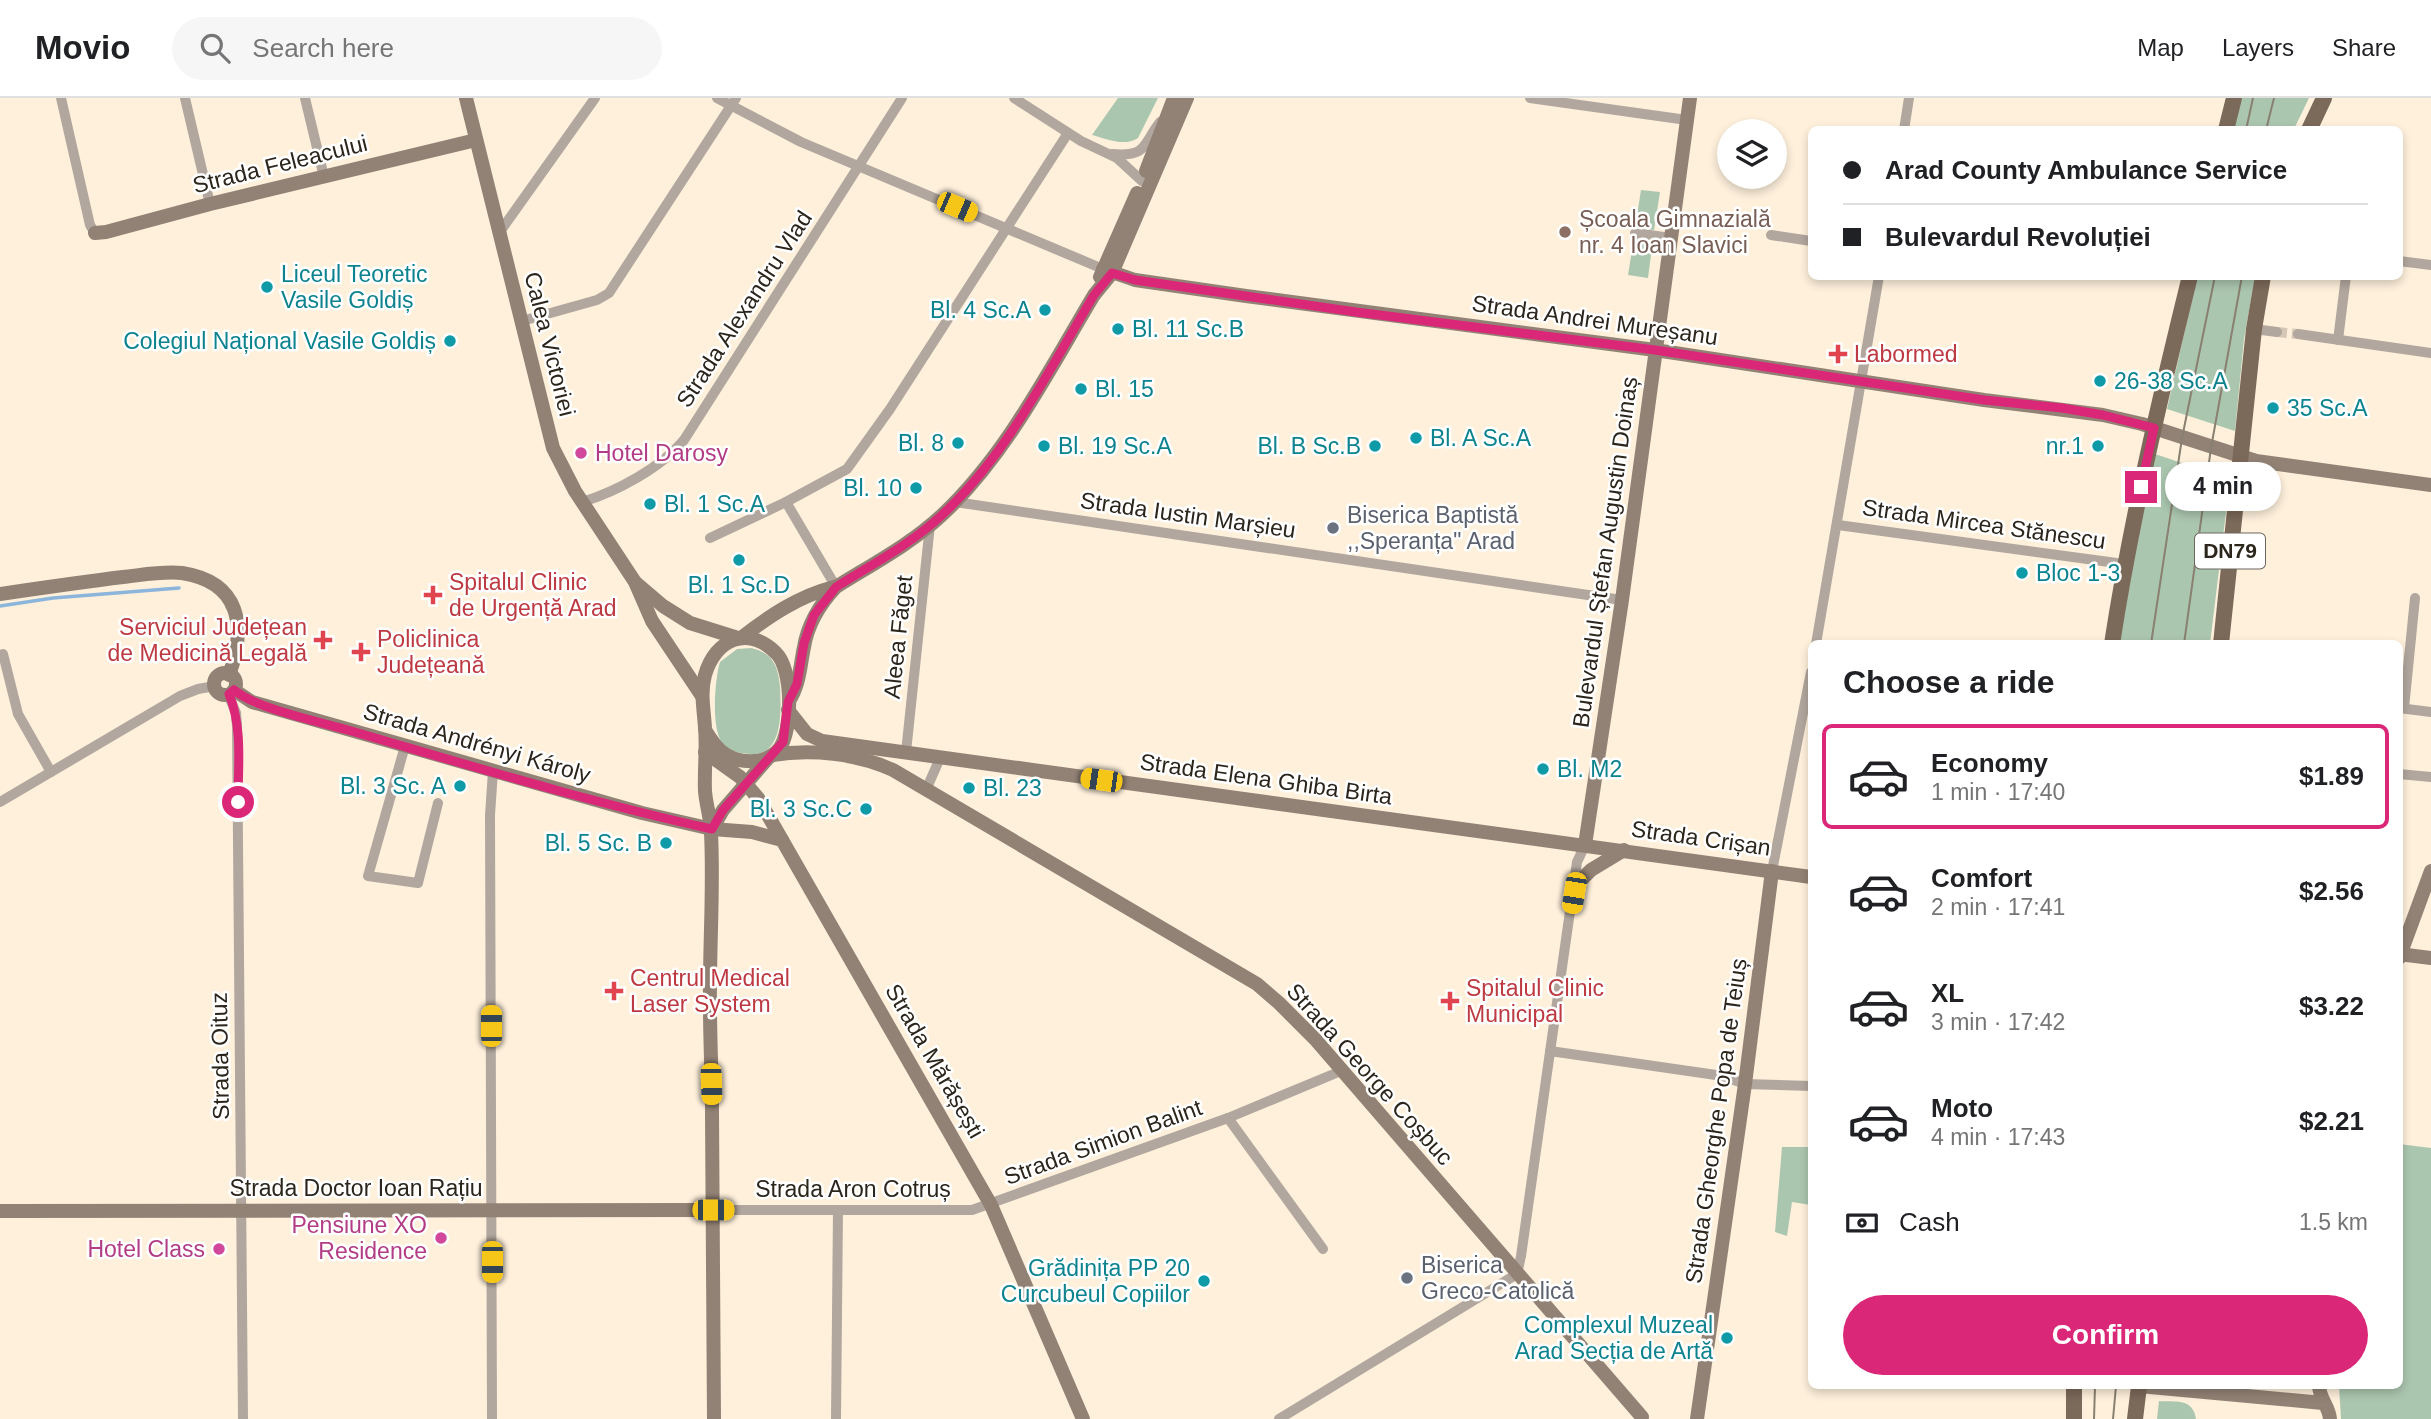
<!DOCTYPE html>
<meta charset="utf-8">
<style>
body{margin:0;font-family:Arial,sans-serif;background:#f6f6f6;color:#202124;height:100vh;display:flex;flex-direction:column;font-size:26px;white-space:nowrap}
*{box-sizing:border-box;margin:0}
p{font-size:23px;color:#757577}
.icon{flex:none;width:38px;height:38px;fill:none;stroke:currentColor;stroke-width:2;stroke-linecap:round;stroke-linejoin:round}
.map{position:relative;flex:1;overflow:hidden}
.drawer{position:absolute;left:1808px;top:542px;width:595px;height:749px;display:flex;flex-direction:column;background:#fff;border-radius:10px;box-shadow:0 4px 10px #0003}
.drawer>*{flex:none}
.hud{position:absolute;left:1808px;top:28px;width:595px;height:154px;border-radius:10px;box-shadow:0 4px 10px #0003;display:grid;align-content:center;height:154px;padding:0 35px;background:#fff}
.tools{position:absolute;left:1717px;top:21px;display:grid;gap:14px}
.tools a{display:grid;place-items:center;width:70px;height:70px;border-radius:50%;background:#fff;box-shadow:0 4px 10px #0003;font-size:35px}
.end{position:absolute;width:32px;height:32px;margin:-16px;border:9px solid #db2777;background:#fff;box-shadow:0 0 0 4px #fff}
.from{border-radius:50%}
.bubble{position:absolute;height:49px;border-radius:24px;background:#fff;box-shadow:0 4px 10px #0003;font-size:23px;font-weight:800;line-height:49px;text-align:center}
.car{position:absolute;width:21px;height:42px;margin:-21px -10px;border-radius:9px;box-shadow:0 0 5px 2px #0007;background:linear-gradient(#f5c518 24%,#345 0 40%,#f5c518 0 76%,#345 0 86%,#f5c518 0)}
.hud b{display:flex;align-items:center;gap:24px;height:66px;font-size:26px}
.hud b+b{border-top:2px solid #e0e0e0}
.hud i{width:18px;height:18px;background:#202124}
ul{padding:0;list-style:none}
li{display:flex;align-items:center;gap:21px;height:105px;margin:0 14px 10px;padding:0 21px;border:4px solid transparent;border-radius:10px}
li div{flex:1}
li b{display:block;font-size:26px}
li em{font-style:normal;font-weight:800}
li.active{border-color:#db2777}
li>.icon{width:63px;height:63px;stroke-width:1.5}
h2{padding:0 35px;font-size:32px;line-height:84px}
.pay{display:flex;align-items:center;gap:18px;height:77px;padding:0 35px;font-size:26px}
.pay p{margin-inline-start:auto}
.primary-button{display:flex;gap:14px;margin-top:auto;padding:14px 35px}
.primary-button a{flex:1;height:80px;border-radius:42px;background:#db2777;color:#fff;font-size:28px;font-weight:800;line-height:80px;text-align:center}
header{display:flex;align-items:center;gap:42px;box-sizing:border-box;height:98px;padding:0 35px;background:#fff;border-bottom:2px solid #e0e0e0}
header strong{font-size:33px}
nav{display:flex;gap:38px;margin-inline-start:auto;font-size:24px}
.search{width:490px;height:63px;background:#f6f6f6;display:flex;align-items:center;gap:18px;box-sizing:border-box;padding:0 24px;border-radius:38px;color:#757577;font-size:26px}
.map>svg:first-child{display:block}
.green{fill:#abc6af}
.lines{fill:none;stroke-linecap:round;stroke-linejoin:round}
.stream{stroke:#8bb5db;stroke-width:3.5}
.street-tunnel{stroke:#d4c7b5;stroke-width:10;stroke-dasharray:10 5;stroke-linecap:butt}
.street{stroke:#b1a79e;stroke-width:10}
.secondary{stroke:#928275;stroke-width:14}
.primary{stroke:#7b6959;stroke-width:16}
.tram{stroke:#898071;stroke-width:2}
.route{stroke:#db2777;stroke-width:9}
.education-dot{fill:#8d6e63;stroke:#fff;stroke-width:2.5}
.culture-dot{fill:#0f9aa8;stroke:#fff;stroke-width:2.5}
.health-dot{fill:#e0444e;stroke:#fff;stroke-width:2.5}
.hotel-dot{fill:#d1479c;stroke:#fff;stroke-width:2.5}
.worship-dot{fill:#6b7280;stroke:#fff;stroke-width:2.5}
.labels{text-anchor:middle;stroke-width:5;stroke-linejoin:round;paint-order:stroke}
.shield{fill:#fff;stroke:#6b665f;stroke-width:2}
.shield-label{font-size:21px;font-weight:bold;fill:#2b251b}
.street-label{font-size:23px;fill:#2b251b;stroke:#fff}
.education-label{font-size:23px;fill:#785e54;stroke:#fff;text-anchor:start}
.culture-label{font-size:23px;fill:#0d838f;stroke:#fff;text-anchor:start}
.health-label{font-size:23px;fill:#be3a42;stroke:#fff;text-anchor:start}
.hotel-label{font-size:23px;fill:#b23c85;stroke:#fff;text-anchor:end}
.worship-label{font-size:23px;fill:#5b616d;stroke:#fff;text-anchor:start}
</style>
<header>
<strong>Movio</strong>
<div class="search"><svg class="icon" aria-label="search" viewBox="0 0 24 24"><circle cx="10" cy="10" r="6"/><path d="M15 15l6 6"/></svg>Search here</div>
<nav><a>Map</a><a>Layers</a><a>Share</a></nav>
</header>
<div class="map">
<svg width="2431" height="1321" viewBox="0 0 2431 1321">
<rect width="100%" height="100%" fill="#fef0db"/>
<g class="green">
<path d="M1118 0H1158L1138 40C1124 49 1107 41 1092 37Z"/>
<polygon points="2242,0 2309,0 2294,31 2233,32"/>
<polygon points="1641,92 1660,94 1654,132 1635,130"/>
<polygon points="1634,140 1653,142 1648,180 1628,177"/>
<polygon points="2197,179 2255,179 2244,241 2235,333 2167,311"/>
<polygon points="2155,356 2230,381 2210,546 2119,546 2129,474"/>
<path d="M751 550C773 555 778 568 780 589 781 613 784 659 749 656 740 655 730 654 724 647 710 634 715 580 720 564L737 551Z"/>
<polygon points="2399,1046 2431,1050 2431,1321 2341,1321 2339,1288 2399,1288"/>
<polygon points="1782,1049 1811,1049 1811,1107 1792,1104 1787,1138 1775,1134"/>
<path d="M2159 1303C2176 1304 2193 1300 2196 1321H2157Z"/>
</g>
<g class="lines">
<polyline class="stream" points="0,508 53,500 179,490"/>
<polyline class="street-tunnel" points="2277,234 2298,236"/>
<g class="street">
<polyline points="61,0 90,127 95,135"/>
<polyline points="185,0 210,106"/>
<polyline points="305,0 324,79"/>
<polyline points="717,0 801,44 1103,171"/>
<polyline points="1014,0 1081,43 1117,60 1142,83"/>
<polyline points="1530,0 1687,22"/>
<polyline points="1904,32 1909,0"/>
<path d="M1112 56C1148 59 1142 47 1160 24"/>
<polyline points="499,135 595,0"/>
<polyline points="1635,135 1671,140"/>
<polyline points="1771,137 1811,143"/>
<polyline points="2399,163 2431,167"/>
<polyline points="522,223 597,202 609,195 736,0"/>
<polyline points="2254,231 2277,234"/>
<polyline points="2298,236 2431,255"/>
<polyline points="2338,242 2346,178"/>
<path d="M582 404C616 394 662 369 684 342L902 0"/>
<polyline points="786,404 836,489"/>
<polyline points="955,404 1622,502"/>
<polyline points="1838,427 2124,466"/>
<polyline points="710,440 786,404 847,371 890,311 1068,35"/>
<polyline points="1816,546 1879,178"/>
<polyline points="3,556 18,616 51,674"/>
<polyline points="228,596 236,615 237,628 243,1321"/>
<polyline points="2399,610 2431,614"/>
<polyline points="2404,610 2415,500"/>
<polyline points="405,648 368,778 418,785 438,705"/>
<polyline points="906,654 930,427"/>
<polyline points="2399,676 2431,679"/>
<polyline points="926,692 940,660"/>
<polyline points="0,704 180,598 198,591 215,588"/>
<polyline points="1772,773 1811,574"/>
<polyline points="1550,953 1723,978 1745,986 1811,988"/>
<polyline points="1228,1020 1323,1151"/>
<polyline points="713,1112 972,1112 1228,1020 1341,973"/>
<polyline points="492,1321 490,717 493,673"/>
<polyline points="836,1321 838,1112"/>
<polyline points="1279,1321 1517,1176 1521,1158 1577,764 1585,747"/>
</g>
<g class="secondary">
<polyline points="466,0 553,350 575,393 635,484 652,523 702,598"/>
<polyline points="1146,73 1174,0"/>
<polyline points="95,135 106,134 210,106 476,42"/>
<polyline points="1103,171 1135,182 1246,198 1655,252 1984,302 2103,317 2142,326 2256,363 2431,387"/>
<polyline points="1100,179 1137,95"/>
<polyline points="636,485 663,508 690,525 738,540"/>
<path d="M0 496C41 490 82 484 123 479 142 477 162 473 182 475 240 484 247 528 229 577"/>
<path d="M741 540C769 518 799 498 834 489"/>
<circle cx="225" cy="586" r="11"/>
<polyline points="234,592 252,604 642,715 712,731 752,734 782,742"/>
<path d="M789 603C800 586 800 568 804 549 808 525 820 506 836 489 871 467 911 446 942 417 1007 356 1049 272 1094 197L1112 175 1187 0"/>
<polyline points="788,612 807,636 822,643 1811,779"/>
<path d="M705 632C710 640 714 647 721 653 736 666 765 668 779 651 793 633 793 571 776 555 748 527 715 541 705 577 700 595 704 612 705 630 707 651 704 672 705 693 706 707 711 721 711 735 714 793 709 851 710 909 710 944 712 979 712 1015 713 1117 713 1219 714 1321"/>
<polyline points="705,654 740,679 758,700 991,1107 1083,1321"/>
<path d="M772 657C811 651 856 655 893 672L1257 886 1279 905 1315 941 1642 1319"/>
<polyline points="712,731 723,712 769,659"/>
<polyline points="1585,747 1622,502 1690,0"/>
<polyline points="1575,788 1591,772 1624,752"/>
<polyline points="2399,856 2431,860"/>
<polyline points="2399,860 2431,773"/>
<polyline points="0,1113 713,1112"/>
<polyline points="2139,1288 2323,1305"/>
<path d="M2319 1288C2320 1302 2329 1308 2330 1321"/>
<polyline points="1697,1321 1745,986 1772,773"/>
</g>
<g class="primary">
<polyline points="2226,32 2234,0"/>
<polyline points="2309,32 2324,0"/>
<path d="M2112 546C2131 422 2160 300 2190 178"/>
<polyline points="2221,546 2254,231 2263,178"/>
<polyline points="2074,1288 2074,1321"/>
<polyline points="2135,1321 2139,1288"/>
</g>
<g class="tram">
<polyline points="2246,32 2253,0"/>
<polyline points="2266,32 2274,0"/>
<polyline points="2151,546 2182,340 2215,178"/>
<polyline points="2184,546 2211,350 2242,178"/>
<polyline points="2094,1321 2095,1288"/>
<polyline points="2113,1321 2116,1288"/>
</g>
</g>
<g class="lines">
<path class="route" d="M238 704C238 669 243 630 229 596L234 592C258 612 326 625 358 635 475 669 593 705 712 731L723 712 783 644 788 604 797 586 804 545 814 517 836 489C871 467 911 446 942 417 1007 357 1049 272 1094 197L1112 175 1135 182 1356 214 1655 252 1984 302 2062 310 2103 317 2154 330 2141 389"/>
</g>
<circle class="education-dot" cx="1565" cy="134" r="7"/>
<g class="culture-dot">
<circle cx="267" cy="189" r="7"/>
<circle cx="1045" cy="212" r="7"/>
<circle cx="1118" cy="231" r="7"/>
<circle cx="450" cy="243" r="7"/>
<circle cx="2100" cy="283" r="7"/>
<circle cx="1081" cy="291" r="7"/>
<circle cx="2273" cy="310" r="7"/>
<circle cx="1416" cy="340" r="7"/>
<circle cx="958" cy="345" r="7"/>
<circle cx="1044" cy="348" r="7"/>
<circle cx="1375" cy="348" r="7"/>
<circle cx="2098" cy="348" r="7"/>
<circle cx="916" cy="390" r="7"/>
<circle cx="650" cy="406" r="7"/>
<circle cx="739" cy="462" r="7"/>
<circle cx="2022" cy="475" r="7"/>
<circle cx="1543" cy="671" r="7"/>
<circle cx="460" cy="688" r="7"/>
<circle cx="969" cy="690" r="7"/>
<circle cx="866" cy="711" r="7"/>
<circle cx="666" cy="745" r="7"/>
<circle cx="1204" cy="1183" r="7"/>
<circle cx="1727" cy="1240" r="7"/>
</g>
<g class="health-dot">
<path d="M1834.5 245.5h7v7h7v7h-7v7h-7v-7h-7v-7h7z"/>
<path d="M429.5 486.5h7v7h7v7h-7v7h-7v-7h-7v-7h7z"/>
<path d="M319.5 531.5h7v7h7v7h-7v7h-7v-7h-7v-7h7z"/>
<path d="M357.5 543.5h7v7h7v7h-7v7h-7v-7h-7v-7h7z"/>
<path d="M610.5 882.5h7v7h7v7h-7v7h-7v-7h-7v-7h7z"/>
<path d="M1446.5 892.5h7v7h7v7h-7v7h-7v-7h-7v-7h7z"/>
</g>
<g class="hotel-dot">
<circle cx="581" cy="355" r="7"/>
<circle cx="441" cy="1140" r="7"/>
<circle cx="219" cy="1151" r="7"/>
</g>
<g class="worship-dot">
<circle cx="1333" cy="430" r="7"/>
<circle cx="1407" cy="1180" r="7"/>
</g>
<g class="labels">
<rect class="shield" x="2195" y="435.5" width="70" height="35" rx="5"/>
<g class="shield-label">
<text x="2230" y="460">DN79</text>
</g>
<g class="street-label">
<text transform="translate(280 66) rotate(-14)" y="8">Strada Feleacului</text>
<text transform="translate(744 211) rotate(-57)" y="8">Strada Alexandru Vlad</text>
<text transform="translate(1595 222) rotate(8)" y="8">Strada Andrei Mureșanu</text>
<text transform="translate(550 246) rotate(76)" y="8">Calea Victoriei</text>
<text transform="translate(1188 417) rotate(8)" y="8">Strada Iustin Marșieu</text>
<text transform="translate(1984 426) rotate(8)" y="8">Strada Mircea Stănescu</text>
<text transform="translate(1605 454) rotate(-82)" y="8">Bulevardul Ștefan Augustin Doinaș</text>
<text transform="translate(898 539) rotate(-84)" y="8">Aleea Făget</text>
<text transform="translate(477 645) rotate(16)" y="8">Strada Andrényi Károly</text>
<text transform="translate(1266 681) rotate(8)" y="8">Strada Elena Ghiba Birta</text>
<text transform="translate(1701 740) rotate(8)" y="8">Strada Crișan</text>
<text transform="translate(220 958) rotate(-91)" y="8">Strada Oituz</text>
<text transform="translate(935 963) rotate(60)" y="8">Strada Mărășești</text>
<text transform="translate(1370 976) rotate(48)" y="8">Strada George Coșbuc</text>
<text transform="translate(1716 1023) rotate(-82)" y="8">Strada Gheorghe Popa de Teiuș</text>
<text transform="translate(1103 1044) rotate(-20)" y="8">Strada Simion Balint</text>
<text x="356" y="1098">Strada Doctor Ioan Rațiu</text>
<text x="853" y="1099">Strada Aron Cotruș</text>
</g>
<g class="education-label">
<text x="1579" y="129">Școala Gimnazială<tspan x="1579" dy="26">nr. 4 Ioan Slavici</tspan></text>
</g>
<g class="culture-label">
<text x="281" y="184">Liceul Teoretic<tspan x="281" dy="26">Vasile Goldiș</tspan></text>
<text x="1031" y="220" text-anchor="end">Bl. 4 Sc.A</text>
<text x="1132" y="239">Bl. 11 Sc.B</text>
<text x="436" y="251" text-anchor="end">Colegiul Național Vasile Goldiș</text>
<text x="2114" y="291">26-38 Sc.A</text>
<text x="1095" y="299">Bl. 15</text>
<text x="2287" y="318">35 Sc.A</text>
<text x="1430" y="348">Bl. A Sc.A</text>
<text x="944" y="353" text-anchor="end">Bl. 8</text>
<text x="1058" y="356">Bl. 19 Sc.A</text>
<text x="1361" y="356" text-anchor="end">Bl. B Sc.B</text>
<text x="2084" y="356" text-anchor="end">nr.1</text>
<text x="902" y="398" text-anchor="end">Bl. 10</text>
<text x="664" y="414">Bl. 1 Sc.A</text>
<text x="2036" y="483">Bloc 1-3</text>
<text x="739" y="495" text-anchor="middle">Bl. 1 Sc.D</text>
<text x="1557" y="679">Bl. M2</text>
<text x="446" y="696" text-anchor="end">Bl. 3 Sc. A</text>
<text x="983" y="698">Bl. 23</text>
<text x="852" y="719" text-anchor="end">Bl. 3 Sc.C</text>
<text x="652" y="753" text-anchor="end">Bl. 5 Sc. B</text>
<text x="1190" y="1178" text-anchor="end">Grădinița PP 20<tspan x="1190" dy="26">Curcubeul Copiilor</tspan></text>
<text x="1713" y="1235" text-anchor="end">Complexul Muzeal<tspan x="1713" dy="26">Arad Secția de Artă</tspan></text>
</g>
<g class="health-label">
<text x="1854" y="264">Labormed</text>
<text x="449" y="492">Spitalul Clinic<tspan x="449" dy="26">de Urgență Arad</tspan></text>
<text x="307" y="537" text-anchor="end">Serviciul Județean<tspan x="307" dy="26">de Medicină Legală</tspan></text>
<text x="377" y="549">Policlinica<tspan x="377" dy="26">Județeană</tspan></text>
<text x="630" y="888">Centrul Medical<tspan x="630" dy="26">Laser System</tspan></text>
<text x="1466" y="898">Spitalul Clinic<tspan x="1466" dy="26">Municipal</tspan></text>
</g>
<g class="hotel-label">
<text x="595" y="363" text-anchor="start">Hotel Darosy</text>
<text x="427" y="1135">Pensiune XO<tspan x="427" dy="26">Residence</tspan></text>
<text x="205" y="1159">Hotel Class</text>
</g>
<g class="worship-label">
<text x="1347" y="425">Biserica Baptistă<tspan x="1347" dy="26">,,Speranța" Arad</tspan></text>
<text x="1421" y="1175">Biserica<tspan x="1421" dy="26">Greco-Catolică</tspan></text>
</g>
</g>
</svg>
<div class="tools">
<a><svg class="icon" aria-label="layers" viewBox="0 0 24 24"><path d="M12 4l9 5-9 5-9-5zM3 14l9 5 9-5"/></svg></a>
</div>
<i class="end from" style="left:238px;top:704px"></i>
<i class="end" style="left:2141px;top:389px"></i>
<div class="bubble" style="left:2165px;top:364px;width:116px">4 min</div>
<i class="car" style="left:957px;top:109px;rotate:113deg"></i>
<i class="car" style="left:1101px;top:682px;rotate:278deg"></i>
<i class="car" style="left:1574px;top:795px;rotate:189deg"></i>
<i class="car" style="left:491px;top:928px;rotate:0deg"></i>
<i class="car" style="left:711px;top:986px;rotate:178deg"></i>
<i class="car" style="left:713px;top:1112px;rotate:90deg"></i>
<i class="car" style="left:492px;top:1164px;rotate:180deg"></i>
<div class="hud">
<b><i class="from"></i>Arad County Ambulance Service</b>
<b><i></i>Bulevardul Revoluției</b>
</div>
<section class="drawer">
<h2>Choose a ride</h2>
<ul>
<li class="active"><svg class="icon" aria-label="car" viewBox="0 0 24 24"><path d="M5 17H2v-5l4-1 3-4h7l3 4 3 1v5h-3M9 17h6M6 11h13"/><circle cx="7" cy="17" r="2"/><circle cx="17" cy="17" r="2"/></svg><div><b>Economy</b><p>1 min · 17:40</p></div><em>$1.89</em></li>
<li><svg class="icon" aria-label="car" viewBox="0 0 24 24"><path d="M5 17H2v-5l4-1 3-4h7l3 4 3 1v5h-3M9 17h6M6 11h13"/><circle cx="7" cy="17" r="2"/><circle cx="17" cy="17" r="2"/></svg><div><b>Comfort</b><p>2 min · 17:41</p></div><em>$2.56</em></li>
<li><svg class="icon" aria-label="car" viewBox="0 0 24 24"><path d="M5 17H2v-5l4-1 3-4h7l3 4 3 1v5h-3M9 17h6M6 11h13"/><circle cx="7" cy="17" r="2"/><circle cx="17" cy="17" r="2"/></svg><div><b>XL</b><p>3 min · 17:42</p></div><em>$3.22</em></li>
<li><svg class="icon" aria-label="car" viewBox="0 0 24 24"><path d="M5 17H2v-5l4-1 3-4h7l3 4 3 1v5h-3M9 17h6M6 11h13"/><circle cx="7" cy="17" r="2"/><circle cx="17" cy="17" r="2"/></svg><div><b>Moto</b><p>4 min · 17:43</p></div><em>$2.21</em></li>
</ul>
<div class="pay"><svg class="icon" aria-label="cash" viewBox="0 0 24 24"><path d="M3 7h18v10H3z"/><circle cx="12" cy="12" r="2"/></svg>Cash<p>1.5 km</p></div>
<div class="primary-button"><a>Confirm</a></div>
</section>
</div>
